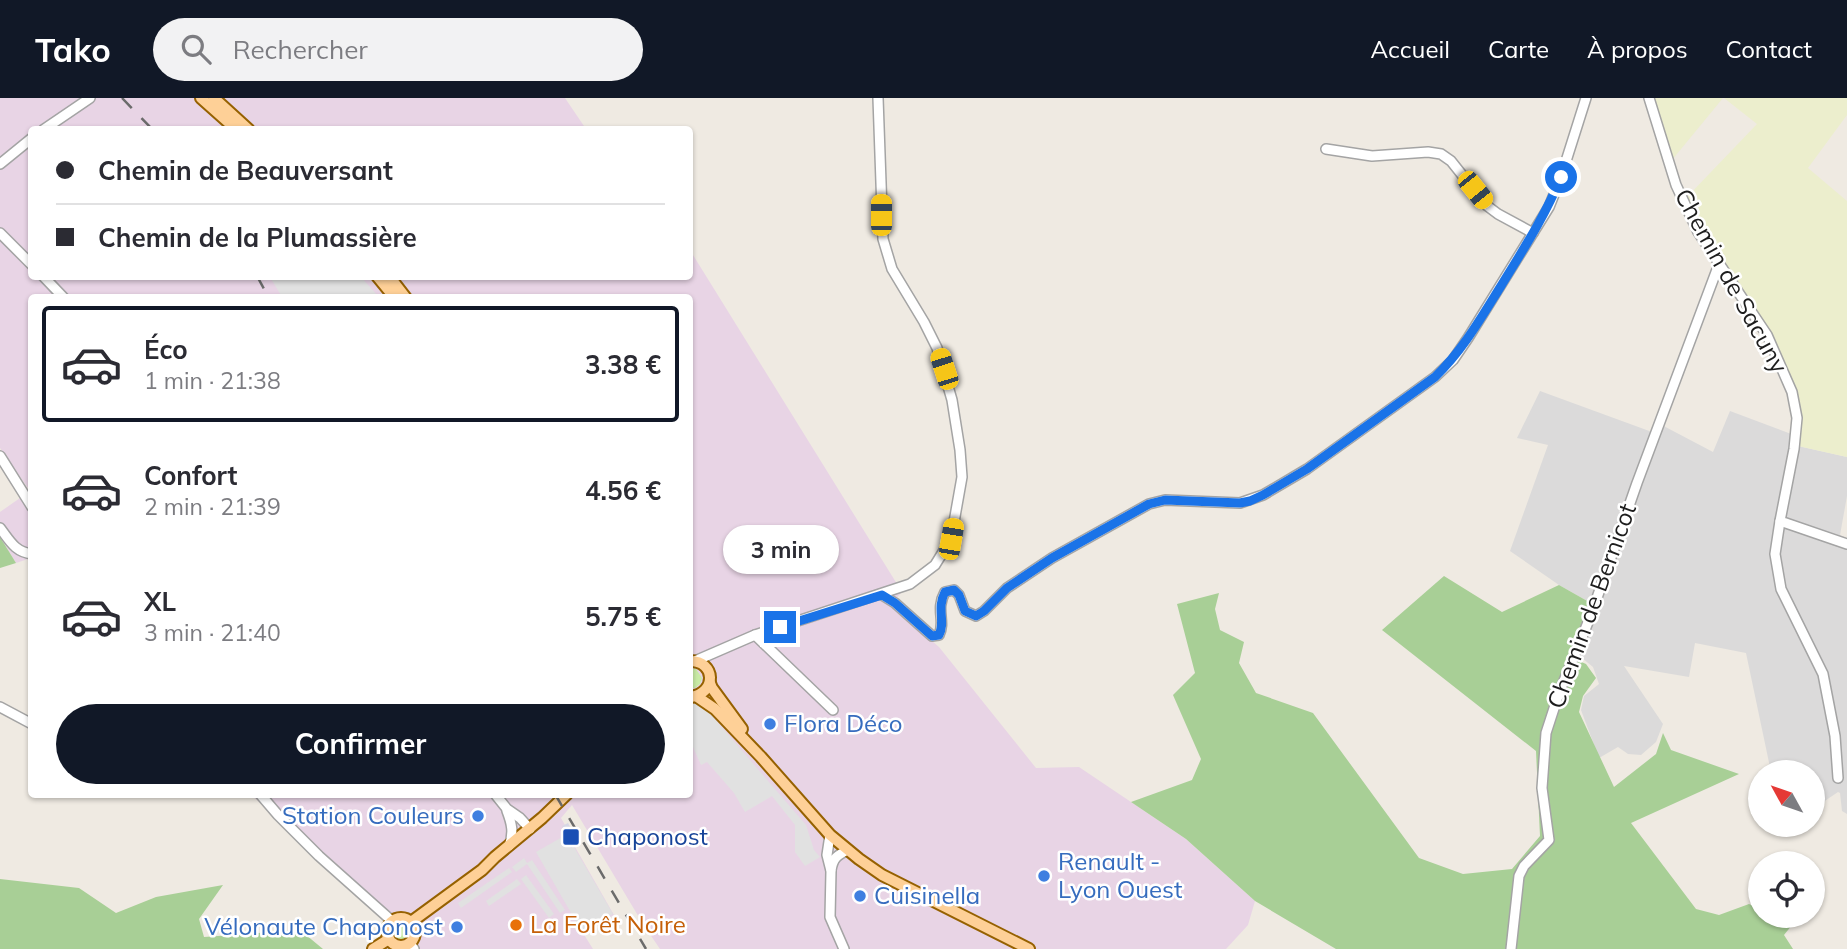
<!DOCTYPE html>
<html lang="fr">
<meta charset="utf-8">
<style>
body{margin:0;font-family:Mulish,sans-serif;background:#f2f2f3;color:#2b2b33;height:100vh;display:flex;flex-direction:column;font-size:26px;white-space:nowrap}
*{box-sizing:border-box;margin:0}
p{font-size:23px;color:#7c7c81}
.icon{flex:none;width:38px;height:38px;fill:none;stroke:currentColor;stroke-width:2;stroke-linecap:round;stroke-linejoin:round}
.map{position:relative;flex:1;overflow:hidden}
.details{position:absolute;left:28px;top:196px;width:665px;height:504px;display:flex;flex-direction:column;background:#fff;border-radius:7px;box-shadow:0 2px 5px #0004}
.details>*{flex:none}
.guide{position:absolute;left:28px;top:28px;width:665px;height:154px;border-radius:7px;box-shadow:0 2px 5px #0004;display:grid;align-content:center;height:154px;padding:0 28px;background:#fff}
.needle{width:46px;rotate:310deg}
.tools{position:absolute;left:1748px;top:662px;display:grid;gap:14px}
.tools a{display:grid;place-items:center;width:77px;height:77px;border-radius:50%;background:#fff;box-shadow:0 2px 5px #0004;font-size:35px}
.end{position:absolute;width:32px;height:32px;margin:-16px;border:9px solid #1a73e8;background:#fff;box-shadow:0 0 0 4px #fff}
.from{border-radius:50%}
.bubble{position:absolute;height:49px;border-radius:24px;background:#fff;box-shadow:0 2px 5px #0004;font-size:23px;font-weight:700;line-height:49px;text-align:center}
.car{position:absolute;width:21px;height:42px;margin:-21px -10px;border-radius:9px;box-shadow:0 0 5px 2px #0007;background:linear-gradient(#f5c518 24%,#345 0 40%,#f5c518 0 76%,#345 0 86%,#f5c518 0)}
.guide b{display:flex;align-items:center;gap:24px;height:66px;font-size:26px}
.guide b+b{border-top:2px solid #e1e1e2}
.guide i{width:18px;height:18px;background:#2b2b33}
ul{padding:12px 0 0;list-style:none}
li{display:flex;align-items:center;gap:21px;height:116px;margin:0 14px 10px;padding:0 14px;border:4px solid transparent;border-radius:7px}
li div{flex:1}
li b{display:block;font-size:26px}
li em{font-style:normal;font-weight:700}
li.selected{border-color:#111827}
li>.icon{width:63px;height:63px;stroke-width:1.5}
.cta{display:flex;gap:14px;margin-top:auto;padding:14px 28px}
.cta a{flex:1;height:80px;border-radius:42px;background:#111827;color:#fff;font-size:28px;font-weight:700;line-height:80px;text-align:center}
header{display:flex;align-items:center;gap:42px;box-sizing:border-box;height:98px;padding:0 35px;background:#111827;color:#fff}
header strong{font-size:33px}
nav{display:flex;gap:38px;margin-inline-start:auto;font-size:24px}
.search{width:490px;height:63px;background:#f2f2f3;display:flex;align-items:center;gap:18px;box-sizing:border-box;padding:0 24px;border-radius:38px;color:#7c7c81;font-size:26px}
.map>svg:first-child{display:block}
.residential{fill:#dbdada}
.industrial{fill:#e8d4e5}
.farmland{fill:#eceecd}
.grass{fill:#c9eba6}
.forest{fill:#a8cf96}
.parking{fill:#e1e1e1}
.plaza{fill:#d7d7e4}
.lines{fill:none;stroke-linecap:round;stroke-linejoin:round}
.minor-casing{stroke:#a4a4a4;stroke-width:12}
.major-casing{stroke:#966100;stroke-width:14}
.minor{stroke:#fff;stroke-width:9}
.major{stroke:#fed097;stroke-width:10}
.rail{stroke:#6b6b6b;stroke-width:2.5;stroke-dasharray:14 14;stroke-linecap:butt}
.route{stroke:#1a73e8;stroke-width:9}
.shop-dot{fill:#3f7fe0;stroke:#fff;stroke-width:2.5}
.transit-dot{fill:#1a4fb4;stroke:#fff;stroke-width:2.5}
.food-dot{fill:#e8710a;stroke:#fff;stroke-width:2.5}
.labels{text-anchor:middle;stroke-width:5;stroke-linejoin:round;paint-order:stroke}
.street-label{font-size:24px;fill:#1d1d1d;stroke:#fff}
.shop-label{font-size:24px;fill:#366cbe;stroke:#fff;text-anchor:start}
.transit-label{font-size:24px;fill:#164399;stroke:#fff;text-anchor:start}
.food-label{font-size:24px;fill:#c56008;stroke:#fff;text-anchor:start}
</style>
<header>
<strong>Tako</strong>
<div class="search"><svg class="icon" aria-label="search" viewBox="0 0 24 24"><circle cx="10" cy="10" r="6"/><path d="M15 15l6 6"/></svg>Rechercher</div>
<nav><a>Accueil</a><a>Carte</a><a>À propos</a><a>Contact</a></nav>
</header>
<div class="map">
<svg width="1847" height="851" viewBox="0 0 1847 851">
<rect width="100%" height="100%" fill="#efeae2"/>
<polygon class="residential" points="1540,293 1652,334 1656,324 1713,354 1730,313 1799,339 1798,348 1847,359 1847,398 1840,437 1847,440 1847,716 1842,713 1840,695 1838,694 1813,711 1813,674 1792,674 1788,663 1774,674 1771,674 1746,555 1695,545 1689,579 1624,568 1663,626 1656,644 1641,657 1628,656 1618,649 1599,660 1581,612 1584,598 1599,586 1593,569 1571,551 1589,504 1559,487 1510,453 1548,347 1517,340"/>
<polygon class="industrial" points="0,0 565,0 586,31 32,32 32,178 690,178 690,155 693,157 902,494 890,507 939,549 1036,670 1079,669 1186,741 1255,803 1248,827 1226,851 660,851 643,826 572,707 561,720 565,727 563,728 614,817 583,835 593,851 387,851 386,811 251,697 690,696 690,200 32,200 31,460 16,465 0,439 0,414 30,393 0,350"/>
<g class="farmland">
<polygon points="1652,0 1723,0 1672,62"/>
<polygon points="1724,0 1847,0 1847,17 1808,70 1847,103 1847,359 1798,348 1801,320 1770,234 1700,133 1687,99 1757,26"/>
</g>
<g class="grass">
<polygon points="690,570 696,571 702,580 700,586 695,590 690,590"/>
<circle cx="401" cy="834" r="8"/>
</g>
<g class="forest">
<polygon points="0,439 16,465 0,470"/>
<polygon points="1444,478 1502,514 1559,487 1589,504 1570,559 1586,566 1596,580 1583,598 1579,614 1614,689 1656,656 1663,635 1671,652 1739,676 1631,725 1696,811 1719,817 1749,806 1760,811 1760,817 1773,817 1792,827 1784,837 1793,851 1336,851 1255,803 1186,741 1131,704 1192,682 1201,661 1173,597 1195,575 1177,506 1219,495 1215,511 1220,532 1244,544 1239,565 1256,595 1313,615 1419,760 1463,776 1512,771 1540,738 1536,653 1382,532"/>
<polygon points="0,781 79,790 116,815 156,799 223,787 199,821 204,839 300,832 323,851 0,851"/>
</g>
<g class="parking">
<polygon points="270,179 361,179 379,199 282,199"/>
<polygon points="697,605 707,612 806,727 814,752 820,759 805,768 795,754 795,727 772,698 745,714 734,695 707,664 701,667 693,649 690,651 690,606"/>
<polygon points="564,738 571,749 574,749 613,816 582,834 536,754"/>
<polygon points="524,760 527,765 532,762 565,812 560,815 527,766 516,774 512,769"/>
<polygon points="509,770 512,774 461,810 458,805"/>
<polygon points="526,777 554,816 549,820 521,781"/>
<polygon points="517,781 521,786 489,808 486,803"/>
</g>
<polygon class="plaza" points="568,725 579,744 571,750 564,736 566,734 562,728"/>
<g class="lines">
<g class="minor-casing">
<g id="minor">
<polyline points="1649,0 1676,87 1698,134 1767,237 1792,294 1797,320 1794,351 1780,423 1847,446"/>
<polyline points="43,32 90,0"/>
<polyline points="1326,51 1372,58 1428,54 1441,56 1451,63 1486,107 1498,116 1533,135"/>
<polyline points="0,66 32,40"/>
<polyline points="0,135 32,167"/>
<polyline points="43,178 64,200"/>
<polyline points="0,358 32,409"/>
<polyline points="1780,423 1775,456 1781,491 1823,576 1835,638 1838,680"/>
<path d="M0 430C10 443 15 454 32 456"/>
<path d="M882 497 895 505 932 538 939 537C946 523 935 512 945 494L954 492 959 497 965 513 976 518 984 513 1007 490 1052 460 1149 406 1165 402 1240 405 1263 397 1307 371 1435 279 1453 262 1468 240 1549 109 1561 79 1586 0"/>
<polyline points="755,537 833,612"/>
<polyline points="695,563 755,537 910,486 935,467 951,441 962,379 960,352 952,302 937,250 924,224 892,171 883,141 878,0"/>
<polyline points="0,609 32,626"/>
<polyline points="260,696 278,717 319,758 392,823"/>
<polyline points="495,696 507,711 520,720 530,731"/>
<path d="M507 713C512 726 514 735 509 748"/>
<polyline points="830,737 827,757 831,773 830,819 844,851"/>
<path d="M831 772C833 760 837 757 848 752"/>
<polyline points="410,845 414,851"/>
<polyline points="1511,851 1519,778 1524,768 1549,742 1542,690 1546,635 1559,595 1591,517 1637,385 1719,166"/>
</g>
</g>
<g class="major-casing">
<g id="major">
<polyline points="201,0 237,32"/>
<polyline points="214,0 249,32"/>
<polyline points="377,178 395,200"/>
<polyline points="389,178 406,200"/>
<path d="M690 563C716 563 717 595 691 599"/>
<polyline points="710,585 712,590 742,631"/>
<polyline points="696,598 715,611 761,659 830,737 859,761 882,777 1029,851"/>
<circle cx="401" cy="834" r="14"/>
<polyline points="411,824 482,772 495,759 542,720 567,696"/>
<polyline points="373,851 389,841"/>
</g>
</g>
<use href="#minor" class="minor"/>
<use href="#major" class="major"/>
<g class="rail">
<polyline points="122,0 153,32"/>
<polyline points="257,178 269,200"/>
<polyline points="555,696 646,851"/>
</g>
</g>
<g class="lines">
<path class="route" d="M780 529 882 497 895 505 932 538 939 537C946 523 936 511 945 494L954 492 959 497 965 513 976 518 984 513 1007 490 1052 460 1149 406 1165 402 1240 405 1250 403 1263 397 1307 371 1435 279C1463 252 1481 220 1501 188 1523 152 1545 118 1561 79"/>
</g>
<g class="shop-dot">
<circle cx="770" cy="626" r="7"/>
<circle cx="478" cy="718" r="7"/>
<circle cx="1044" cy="778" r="7"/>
<circle cx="860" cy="798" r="7"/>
<circle cx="457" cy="829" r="7"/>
</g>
<rect class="transit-dot" x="562" y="730" width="18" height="18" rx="3.5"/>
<circle class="food-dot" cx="516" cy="827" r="7"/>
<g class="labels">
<g class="street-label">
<text transform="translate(1731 183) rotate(61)" y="8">Chemin de Sacuny</text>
<text transform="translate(1592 508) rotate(-70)" y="8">Chemin de Bernicot</text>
</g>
<g class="shop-label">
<text x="784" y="634">Flora Déco</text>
<text x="464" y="726" text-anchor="end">Station Couleurs</text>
<text x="1058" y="772">Renault -<tspan x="1058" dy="28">Lyon Ouest</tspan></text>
<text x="874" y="806">Cuisinella</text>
<text x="443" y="837" text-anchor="end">Vélonaute Chaponost</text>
</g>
<g class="transit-label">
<text x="587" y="747">Chaponost</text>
</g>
<g class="food-label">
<text x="530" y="835">La Forêt Noire</text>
</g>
</g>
</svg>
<div class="tools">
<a><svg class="needle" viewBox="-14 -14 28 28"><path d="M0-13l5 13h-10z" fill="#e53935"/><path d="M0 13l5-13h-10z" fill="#7c7c81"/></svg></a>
<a><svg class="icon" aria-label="locate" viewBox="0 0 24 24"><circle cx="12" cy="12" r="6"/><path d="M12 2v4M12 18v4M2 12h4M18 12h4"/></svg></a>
</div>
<i class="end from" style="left:1561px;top:79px"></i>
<i class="end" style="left:780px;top:529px"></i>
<div class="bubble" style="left:723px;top:427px;width:116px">3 min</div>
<i class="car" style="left:1475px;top:92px;rotate:141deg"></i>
<i class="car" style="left:881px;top:117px;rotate:0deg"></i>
<i class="car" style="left:944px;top:271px;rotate:342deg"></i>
<i class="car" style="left:951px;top:441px;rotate:10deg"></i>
<div class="guide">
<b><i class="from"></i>Chemin de Beauversant</b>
<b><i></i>Chemin de la Plumassière</b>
</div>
<section class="details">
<ul>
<li class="selected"><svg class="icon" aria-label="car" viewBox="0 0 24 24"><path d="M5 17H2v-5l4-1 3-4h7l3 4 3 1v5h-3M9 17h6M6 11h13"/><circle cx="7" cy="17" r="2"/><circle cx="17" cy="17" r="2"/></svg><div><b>Éco</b><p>1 min · 21:38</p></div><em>3.38 €</em></li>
<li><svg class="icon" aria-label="car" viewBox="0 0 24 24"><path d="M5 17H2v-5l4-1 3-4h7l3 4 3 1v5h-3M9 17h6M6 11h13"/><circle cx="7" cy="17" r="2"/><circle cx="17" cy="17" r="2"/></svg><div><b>Confort</b><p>2 min · 21:39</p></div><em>4.56 €</em></li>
<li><svg class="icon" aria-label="car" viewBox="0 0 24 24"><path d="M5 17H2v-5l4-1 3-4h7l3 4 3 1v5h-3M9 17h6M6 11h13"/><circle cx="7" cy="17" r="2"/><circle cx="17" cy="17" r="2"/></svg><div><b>XL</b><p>3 min · 21:40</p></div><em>5.75 €</em></li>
</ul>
<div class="cta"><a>Confirmer</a></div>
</section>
</div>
